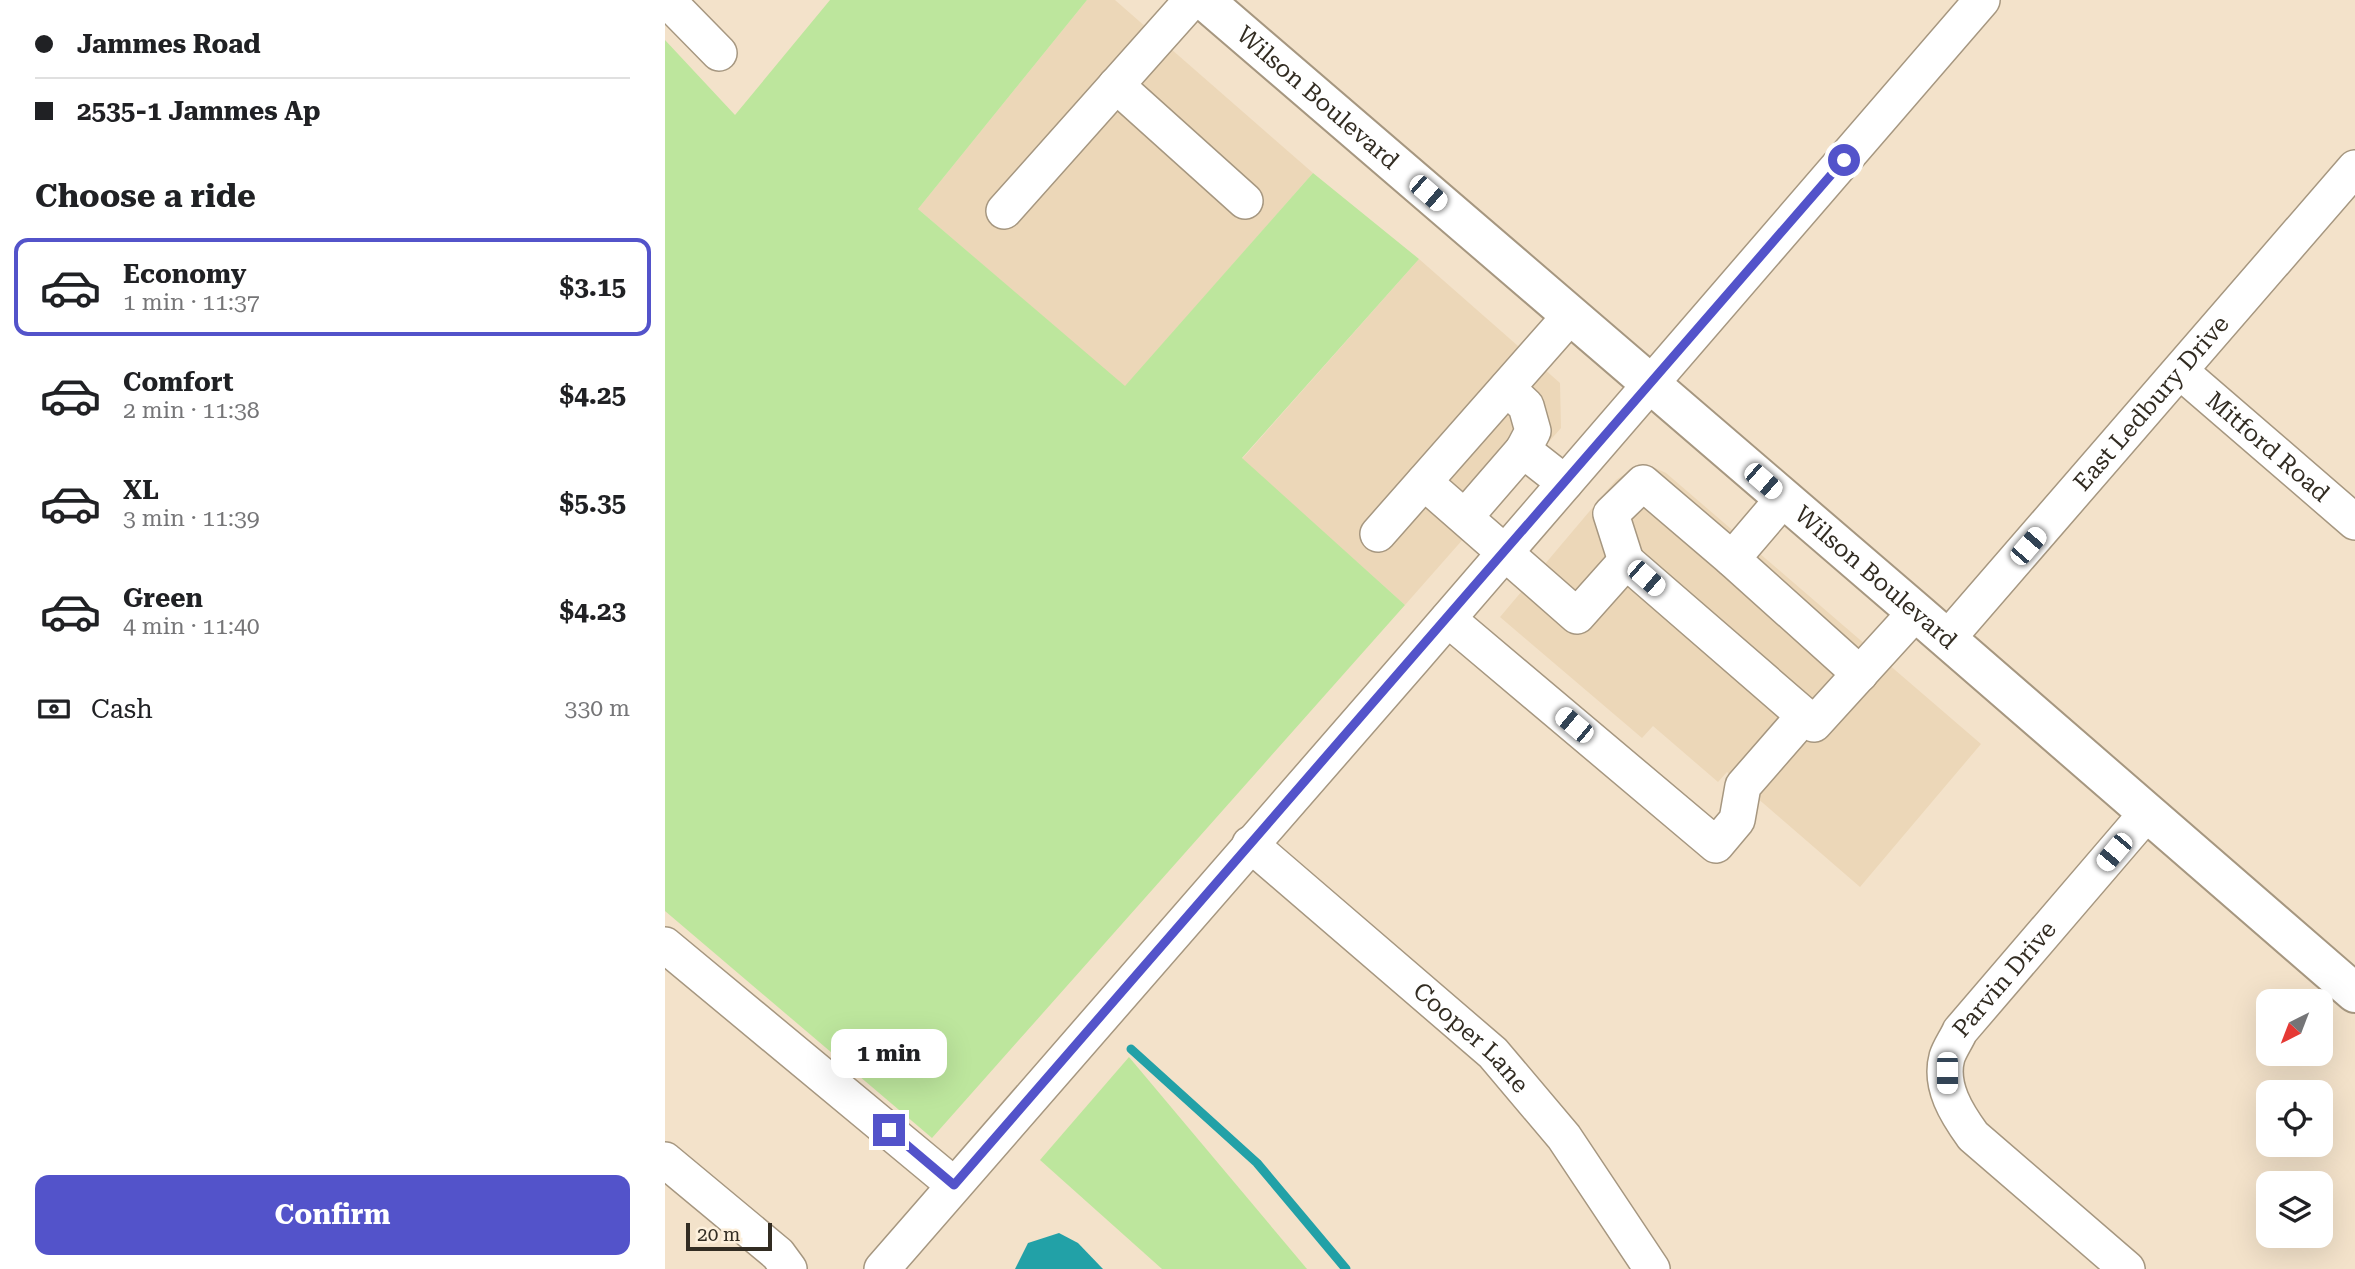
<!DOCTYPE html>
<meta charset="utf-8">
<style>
body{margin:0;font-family:"Roboto Serif",serif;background:#f2f2f2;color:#202124;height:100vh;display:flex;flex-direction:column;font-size:26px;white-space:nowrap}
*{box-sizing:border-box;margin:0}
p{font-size:23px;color:#757577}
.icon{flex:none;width:38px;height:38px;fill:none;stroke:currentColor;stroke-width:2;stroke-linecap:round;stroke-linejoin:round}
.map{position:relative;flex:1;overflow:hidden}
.details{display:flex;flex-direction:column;background:#fff;width:665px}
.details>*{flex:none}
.hud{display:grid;align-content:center;height:154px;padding:0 35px;background:#fff}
.needle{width:46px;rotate:222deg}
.tools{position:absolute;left:1591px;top:989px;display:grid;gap:14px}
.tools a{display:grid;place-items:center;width:77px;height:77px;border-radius:14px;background:#fff;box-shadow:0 7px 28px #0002;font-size:35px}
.scale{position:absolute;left:21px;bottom:18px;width:86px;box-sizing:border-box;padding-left:7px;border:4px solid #322c22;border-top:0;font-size:19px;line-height:24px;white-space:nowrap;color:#322c22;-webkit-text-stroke:5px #fdf0dc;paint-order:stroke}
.end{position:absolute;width:32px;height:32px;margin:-16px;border:9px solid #5353ca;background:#fff;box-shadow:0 0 0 4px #fff}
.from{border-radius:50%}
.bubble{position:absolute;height:49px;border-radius:14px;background:#fff;box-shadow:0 7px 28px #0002;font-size:23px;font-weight:700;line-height:49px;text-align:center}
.car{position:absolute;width:21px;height:42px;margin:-21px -10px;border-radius:9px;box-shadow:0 0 5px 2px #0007;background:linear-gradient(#fff 24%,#345 0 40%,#fff 0 76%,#345 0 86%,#fff 0)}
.hud b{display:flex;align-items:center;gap:24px;height:66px;font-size:26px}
.hud b+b{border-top:2px solid #e0e0e0}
.hud i{width:18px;height:18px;background:#202124}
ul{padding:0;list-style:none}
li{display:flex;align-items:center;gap:21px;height:98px;margin:0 14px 10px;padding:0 21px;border:4px solid transparent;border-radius:14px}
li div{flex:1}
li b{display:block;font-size:26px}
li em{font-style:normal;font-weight:700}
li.current{border-color:#5353ca}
li>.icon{width:63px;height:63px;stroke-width:1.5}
h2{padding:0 35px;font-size:32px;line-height:84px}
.pay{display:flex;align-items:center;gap:18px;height:77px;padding:0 35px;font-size:26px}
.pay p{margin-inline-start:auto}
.cta{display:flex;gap:14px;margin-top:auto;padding:14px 35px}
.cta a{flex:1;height:80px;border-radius:14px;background:#5353ca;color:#fff;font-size:28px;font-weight:700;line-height:80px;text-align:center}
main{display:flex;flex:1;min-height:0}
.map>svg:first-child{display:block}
.built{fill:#ecd7b8}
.green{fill:#bde69d}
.water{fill:#22a1a7}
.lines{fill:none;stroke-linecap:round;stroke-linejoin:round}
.stream{stroke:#22a1a7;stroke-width:9}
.minor-casing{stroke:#a69780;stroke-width:38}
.major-casing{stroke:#a69780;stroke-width:42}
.minor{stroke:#fff;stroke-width:35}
.major{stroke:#fff;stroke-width:38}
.route{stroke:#5353ca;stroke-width:9}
.labels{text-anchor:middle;stroke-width:5;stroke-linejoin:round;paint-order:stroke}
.street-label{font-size:24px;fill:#322c22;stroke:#fdf0dc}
</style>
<main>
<section class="details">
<div class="hud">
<b><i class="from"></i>Jammes Road</b>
<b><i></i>2535-1 Jammes Ap</b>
</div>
<h2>Choose a ride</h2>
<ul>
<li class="current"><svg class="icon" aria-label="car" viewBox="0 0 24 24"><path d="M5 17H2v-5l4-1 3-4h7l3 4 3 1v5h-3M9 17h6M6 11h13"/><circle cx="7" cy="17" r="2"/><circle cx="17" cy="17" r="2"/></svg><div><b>Economy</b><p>1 min · 11:37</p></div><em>$3.15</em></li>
<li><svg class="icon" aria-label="car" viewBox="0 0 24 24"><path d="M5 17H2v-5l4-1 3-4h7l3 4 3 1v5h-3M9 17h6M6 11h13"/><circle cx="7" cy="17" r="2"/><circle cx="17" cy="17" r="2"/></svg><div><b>Comfort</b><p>2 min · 11:38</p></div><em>$4.25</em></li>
<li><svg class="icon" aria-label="car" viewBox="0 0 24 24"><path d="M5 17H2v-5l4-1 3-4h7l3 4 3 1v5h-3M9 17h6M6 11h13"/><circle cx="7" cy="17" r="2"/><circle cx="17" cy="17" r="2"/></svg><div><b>XL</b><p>3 min · 11:39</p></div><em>$5.35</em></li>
<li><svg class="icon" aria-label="car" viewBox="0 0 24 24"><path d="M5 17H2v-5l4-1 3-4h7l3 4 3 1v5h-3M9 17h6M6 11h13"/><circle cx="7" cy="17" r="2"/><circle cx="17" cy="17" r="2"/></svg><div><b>Green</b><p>4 min · 11:40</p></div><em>$4.23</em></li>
</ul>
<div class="pay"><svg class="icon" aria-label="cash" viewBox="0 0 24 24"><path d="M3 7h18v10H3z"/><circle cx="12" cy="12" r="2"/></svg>Cash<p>330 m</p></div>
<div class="cta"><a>Confirm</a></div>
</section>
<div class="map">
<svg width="1690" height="1269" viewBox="0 0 1690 1269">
<rect width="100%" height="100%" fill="#f3e2ca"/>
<g class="built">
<polygon points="422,0 450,0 648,173 460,387 253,209"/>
<polygon points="754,259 895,383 896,428 740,605 577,459"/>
<polygon points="972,466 988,467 1001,473 1316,744 1195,887 1062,772 1053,782 988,726 977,738 835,617 951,480"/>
</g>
<g class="green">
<polygon points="165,0 422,0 253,209 460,386 648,173 754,259 577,458 740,605 267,1138 0,911 0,40 70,115"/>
<polygon points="464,1057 642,1269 497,1269 375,1160"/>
</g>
<polygon class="water" points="394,1233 413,1243 438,1269 350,1269 363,1243"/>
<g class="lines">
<polyline class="stream" points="466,1049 592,1163 681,1269"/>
<g class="minor-casing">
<g id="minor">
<polyline points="2,0 54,53"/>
<polyline points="451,85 580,201"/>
<polyline points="339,211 527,0"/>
<path id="s1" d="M1515 371 1690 522"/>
<polyline points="842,388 861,406 868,431 858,450"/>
<polyline points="759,482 912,616 961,561 1149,724 1251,612"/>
<polyline points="800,517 858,450 900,483"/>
<polyline points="713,534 906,315"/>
<polyline points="1067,559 1119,498"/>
<polyline points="961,561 946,514 978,483 1067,559 1195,674"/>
<polyline points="783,619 1051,845 1072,820 1078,786 1139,716"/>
<path id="s2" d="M1282 639 1690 168"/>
<path id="s3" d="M585 844 828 1053 899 1137 987 1269"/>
<polyline points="0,945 289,1185"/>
<polyline points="0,1160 113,1254 124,1269"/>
<polyline points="217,1269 749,658 1317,0"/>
<path id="s4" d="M1462 1269 1308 1136C1292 1114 1274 1086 1282 1057 1285 1048 1291 1040 1295 1031L1482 813"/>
</g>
</g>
<g class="major-casing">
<g id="major">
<path id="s5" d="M539 0 1251 612 1690 993"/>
</g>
</g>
<use href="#minor" class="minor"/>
<use href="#major" class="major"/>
</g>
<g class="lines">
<polyline class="route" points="224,1130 289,1185 1179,160"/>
</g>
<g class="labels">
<g class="street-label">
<text dy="8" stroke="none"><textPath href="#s5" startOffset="150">Wilson Boulevard</textPath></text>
<text dy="8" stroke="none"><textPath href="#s2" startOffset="312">East Ledbury Drive</textPath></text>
<text dy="8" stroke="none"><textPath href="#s1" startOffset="116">Mitford Road</textPath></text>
<text dy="8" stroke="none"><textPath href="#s5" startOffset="886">Wilson Boulevard</textPath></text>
<text dy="8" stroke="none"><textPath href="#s4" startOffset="387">Parvin Drive</textPath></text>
<text dy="8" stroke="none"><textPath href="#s3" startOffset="294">Cooper Lane</textPath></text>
</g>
</g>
</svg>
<div class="tools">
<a><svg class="needle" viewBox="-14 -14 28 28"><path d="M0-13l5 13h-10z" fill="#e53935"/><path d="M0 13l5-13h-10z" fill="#757577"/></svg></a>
<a><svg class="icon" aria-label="locate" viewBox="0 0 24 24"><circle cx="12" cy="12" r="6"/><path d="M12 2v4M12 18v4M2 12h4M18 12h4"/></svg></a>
<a><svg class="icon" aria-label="layers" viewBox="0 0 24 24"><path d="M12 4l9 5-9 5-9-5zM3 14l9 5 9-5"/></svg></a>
</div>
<div class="scale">20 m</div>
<i class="end from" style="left:1179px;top:160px"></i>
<i class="end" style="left:224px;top:1130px"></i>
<div class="bubble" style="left:166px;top:1029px;width:116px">1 min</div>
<i class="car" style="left:763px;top:193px;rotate:131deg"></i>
<i class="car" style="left:1098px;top:481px;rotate:131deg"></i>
<i class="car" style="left:1363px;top:546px;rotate:41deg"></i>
<i class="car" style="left:981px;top:578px;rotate:131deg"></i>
<i class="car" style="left:909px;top:725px;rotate:310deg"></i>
<i class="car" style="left:1449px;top:852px;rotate:220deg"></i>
<i class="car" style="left:1282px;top:1073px;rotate:180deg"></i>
</div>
</main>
